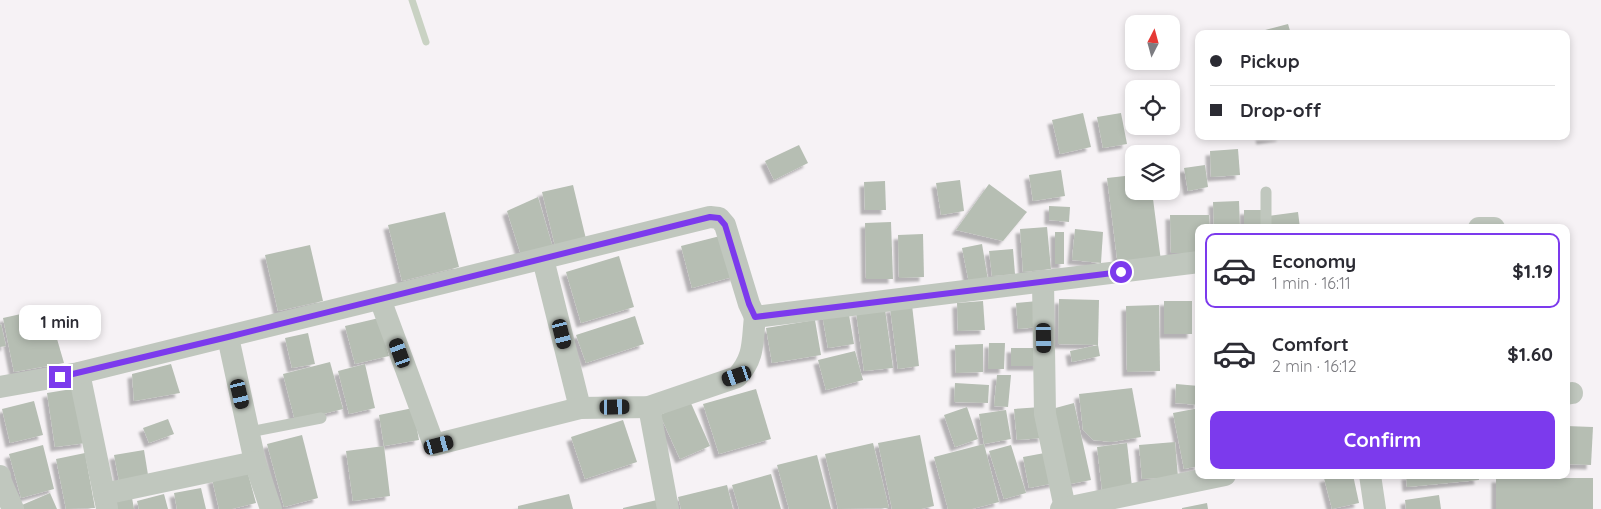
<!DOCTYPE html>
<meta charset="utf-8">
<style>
body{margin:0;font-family:Quicksand,sans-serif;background:#f7f7f7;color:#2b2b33;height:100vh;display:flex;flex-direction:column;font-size:19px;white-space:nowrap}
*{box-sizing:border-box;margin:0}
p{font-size:16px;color:#7c7c81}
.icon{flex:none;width:28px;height:28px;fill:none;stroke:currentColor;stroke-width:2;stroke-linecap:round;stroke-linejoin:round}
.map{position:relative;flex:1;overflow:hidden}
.panel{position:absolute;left:1195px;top:224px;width:375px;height:255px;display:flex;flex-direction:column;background:#fff;border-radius:10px;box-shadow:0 2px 8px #0003}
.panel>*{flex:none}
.hud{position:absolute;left:1195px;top:30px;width:375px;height:110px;border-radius:10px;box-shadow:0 2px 8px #0003;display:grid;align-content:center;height:110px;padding:0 15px;background:#fff}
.needle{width:32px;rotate:6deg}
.buttons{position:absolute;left:1125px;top:15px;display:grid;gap:10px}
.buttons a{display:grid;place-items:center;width:55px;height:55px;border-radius:10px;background:#fff;box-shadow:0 2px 8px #0003;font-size:25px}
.end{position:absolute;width:22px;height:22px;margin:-11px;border:6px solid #7c3aed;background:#fff;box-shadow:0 0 0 2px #fff}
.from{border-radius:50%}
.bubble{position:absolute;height:35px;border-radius:10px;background:#fff;box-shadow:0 2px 8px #0003;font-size:16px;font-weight:700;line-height:35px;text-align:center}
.car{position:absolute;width:15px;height:30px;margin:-15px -8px;border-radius:6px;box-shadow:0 0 4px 1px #0007;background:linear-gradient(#222 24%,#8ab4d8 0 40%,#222 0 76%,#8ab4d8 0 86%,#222 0)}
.hud b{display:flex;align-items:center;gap:18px;height:48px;font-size:19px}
.hud b+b{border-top:1px solid #e1e1e2}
.hud i{width:12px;height:12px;background:#2b2b33}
ul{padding:9px 0 0;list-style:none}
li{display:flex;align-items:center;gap:15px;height:75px;margin:0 10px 8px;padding:0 5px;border:2px solid transparent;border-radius:10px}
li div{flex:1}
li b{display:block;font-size:19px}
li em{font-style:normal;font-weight:700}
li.active{border-color:#7c3aed}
li>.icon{width:45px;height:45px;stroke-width:1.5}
.primary-button{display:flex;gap:10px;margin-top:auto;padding:10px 15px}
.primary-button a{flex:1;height:58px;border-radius:10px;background:#7c3aed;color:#fff;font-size:20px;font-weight:700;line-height:58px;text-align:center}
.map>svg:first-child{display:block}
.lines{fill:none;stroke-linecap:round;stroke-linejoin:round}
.stream{stroke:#c9d2c3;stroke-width:7}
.building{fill:#b6beb3;filter:url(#shadow)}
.lane{stroke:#c0c7be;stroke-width:11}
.street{stroke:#c0c7be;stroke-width:22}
.route{stroke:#7c3aed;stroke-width:6}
</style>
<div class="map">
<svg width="1601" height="509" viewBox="0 0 1601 509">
<defs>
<filter id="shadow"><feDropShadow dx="-4.5" dy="4.5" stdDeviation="1" flood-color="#0004"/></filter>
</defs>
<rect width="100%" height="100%" fill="#f6f2f5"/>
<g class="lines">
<polyline class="stream" points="412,0 426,42"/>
</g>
<g class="building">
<polygon points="1288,24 1291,34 1254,34 1254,33"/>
<polygon points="1083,113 1091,147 1060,154 1052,120"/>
<polygon points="1121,113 1127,144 1103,148 1097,117"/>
<polygon points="1260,136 1281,136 1281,137 1261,140"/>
<polygon points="799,145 808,163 774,180 765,161"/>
<polygon points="1238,149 1240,175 1211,177 1210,151"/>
<polygon points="1205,165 1208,187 1188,191 1184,168"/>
<polygon points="1061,170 1065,196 1033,201 1029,175"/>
<polygon points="1134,175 1134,191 1152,191 1161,261 1118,266 1107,178"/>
<polygon points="960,180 964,211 941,215 936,183"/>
<polygon points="885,181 886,210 865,210 864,182"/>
<polygon points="989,184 1027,212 1003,241 956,230"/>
<polygon points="573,185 586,239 555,246 542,192"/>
<polygon points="538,197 553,248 521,255 507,211"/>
<polygon points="1239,201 1240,228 1214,228 1213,202"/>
<polygon points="1049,206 1070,207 1069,222 1049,220"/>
<rect x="1244" y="210" width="19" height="18"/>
<polygon points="445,212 459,267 402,281 388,225"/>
<polygon points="1298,212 1300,228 1269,228 1268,216"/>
<polygon points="1170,215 1209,215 1210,228 1199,228 1199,253 1171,253"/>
<polygon points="891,222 893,279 866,279 865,223"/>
<polygon points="1047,227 1051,269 1023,272 1020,229"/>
<polygon points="1075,229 1103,232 1101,263 1072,260"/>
<rect x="1055" y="232" width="9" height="32"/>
<polygon points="923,234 924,277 899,278 898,235"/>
<polygon points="724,235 736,276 692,288 681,246"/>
<polygon points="982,244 988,280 969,283 962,248"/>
<polygon points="310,245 323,301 278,311 265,255"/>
<polygon points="1013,249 1015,274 992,276 989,251"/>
<polygon points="619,256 634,307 581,323 566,272"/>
<polygon points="1059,299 1099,300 1098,345 1058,344"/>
<polygon points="983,301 985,330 958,331 957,303"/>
<polygon points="1038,301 1039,327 1018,329 1016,303"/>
<rect x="1164" y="301" width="28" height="33"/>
<polygon points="912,305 919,366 898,369 890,308"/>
<polygon points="1159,305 1160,371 1127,372 1126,306"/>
<polygon points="48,308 64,363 14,372 3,318"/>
<polygon points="848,309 854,344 828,348 822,314"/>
<polygon points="885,309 893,368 864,371 856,312"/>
<polygon points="635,316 644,344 586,363 576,335"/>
<polygon points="379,318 389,356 355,364 345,326"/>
<polygon points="815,320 821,355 772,363 766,328"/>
<polygon points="1,324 6,346 0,347 0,325"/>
<polygon points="308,333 315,364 292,368 285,338"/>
<polygon points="989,343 1005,343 1004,369 988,369"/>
<polygon points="983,344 983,372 956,373 955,345"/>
<polygon points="1098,345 1100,356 1072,362 1070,351"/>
<rect x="1011" y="348" width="28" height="18"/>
<polygon points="855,351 863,380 826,390 818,360"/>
<polygon points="330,362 343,409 295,421 283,374"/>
<polygon points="171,364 180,393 134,401 132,374"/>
<polygon points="365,364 375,408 349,414 338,371"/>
<polygon points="997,375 1011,375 1008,407 994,406"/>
<polygon points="955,383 989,385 988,403 954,402"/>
<polygon points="1176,384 1199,386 1199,405 1175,403"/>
<polygon points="78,388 86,443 55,447 47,393"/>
<polygon points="1132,388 1141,437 1112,442 1093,440 1083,430 1079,394"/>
<polygon points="756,389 771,439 719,454 703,404"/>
<polygon points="34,401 43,435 10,443 2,409"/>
<polygon points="690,401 710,446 680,459 660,415"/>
<polygon points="1074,403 1091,480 1065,485 1048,410"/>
<polygon points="967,407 978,439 955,447 944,415"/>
<polygon points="1041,407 1043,438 1017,440 1014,409"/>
<polygon points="413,408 419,440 384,446 390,496 353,501 346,451 384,446 379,415"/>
<polygon points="1199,408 1199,466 1184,469 1173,413"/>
<polygon points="1006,410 1011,439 984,444 979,414"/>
<polygon points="168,419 174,434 149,443 143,428"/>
<polygon points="623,420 637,462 585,479 571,437"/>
<polygon points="1566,426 1593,427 1591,465 1566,464"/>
<polygon points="302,435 318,498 284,507 267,444"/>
<polygon points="920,435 934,506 921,509 892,509 878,443"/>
<polygon points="1175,442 1178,477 1142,479 1139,445"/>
<polygon points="873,443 889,508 838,509 825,454"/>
<polygon points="1127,443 1132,487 1102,490 1097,447"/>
<polygon points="984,444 999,502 972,509 948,509 934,457"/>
<polygon points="43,445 54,489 21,498 9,454"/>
<polygon points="1011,445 1026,493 1004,499 989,451"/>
<polygon points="144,450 149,481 120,486 114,455"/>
<polygon points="1050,452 1055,483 1029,488 1023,457"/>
<polygon points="85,453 95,508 66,509 56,459"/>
<polygon points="817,455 831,509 789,509 777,465"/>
<polygon points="247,470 256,503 232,509 219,509 212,479"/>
<polygon points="771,474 781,509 739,509 732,485"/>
<polygon points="1337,475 1353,475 1359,503 1332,509 1324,478"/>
<polygon points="1406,475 1478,475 1479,480 1407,487"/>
<rect x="1496" y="478" width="97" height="31"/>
<polygon points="727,485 733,509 681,509 678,497"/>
<polygon points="201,488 206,509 177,509 174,493"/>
<polygon points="50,493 57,509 24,509 22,505"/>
<polygon points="164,494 168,509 139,509 137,501"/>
<polygon points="569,494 573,509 518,509 518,506"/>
<polygon points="1439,495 1441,509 1406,509 1405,500"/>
<polygon points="132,498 134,509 114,509 112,503"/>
<polygon points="657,500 660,509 623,509 623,508"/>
<polygon points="1207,503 1208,509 1182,509 1182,508"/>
</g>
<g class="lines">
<g class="lane">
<polyline points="1266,192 1266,228"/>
<polyline points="249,432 321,418"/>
</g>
<g class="street">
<polyline points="1479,228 1494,228"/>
<polyline points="543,259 580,408"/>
<polyline points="1043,281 1045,414 1065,508"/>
<path d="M380 299 434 445 580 408 649 407 737 377C755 357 752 342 755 317"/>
<polyline points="228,337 255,462 271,509"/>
<polyline points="79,373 107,508"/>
<polyline points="0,387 79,373 710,217 719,218 725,225 749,304 755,317 1199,262"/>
<polyline points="1566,394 1572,393"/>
<polyline points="649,407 668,509"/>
<polyline points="1370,475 1375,509"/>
<polyline points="0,476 0,480 13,509"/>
<polyline points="104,494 255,462"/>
<polyline points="1061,509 1225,475"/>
</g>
</g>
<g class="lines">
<polyline class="route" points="60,377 228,337 710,217 719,218 725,225 749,304 755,317 1121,272"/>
</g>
</svg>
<div class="buttons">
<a><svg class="needle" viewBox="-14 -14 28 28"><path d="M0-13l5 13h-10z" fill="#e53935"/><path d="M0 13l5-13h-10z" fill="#7c7c81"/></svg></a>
<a><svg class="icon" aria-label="locate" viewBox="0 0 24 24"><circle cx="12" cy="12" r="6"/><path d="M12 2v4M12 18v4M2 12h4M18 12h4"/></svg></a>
<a><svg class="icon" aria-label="layers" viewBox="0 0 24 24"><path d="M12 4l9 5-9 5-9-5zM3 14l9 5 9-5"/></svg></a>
</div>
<i class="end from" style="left:1121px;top:272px"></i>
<i class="end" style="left:60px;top:377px"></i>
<div class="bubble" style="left:19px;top:305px;width:82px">1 min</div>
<i class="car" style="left:562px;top:334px;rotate:166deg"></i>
<i class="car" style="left:1044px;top:338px;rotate:179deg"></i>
<i class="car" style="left:400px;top:353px;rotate:340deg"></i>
<i class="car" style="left:737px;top:376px;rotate:251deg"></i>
<i class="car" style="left:240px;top:394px;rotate:167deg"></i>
<i class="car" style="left:615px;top:407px;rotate:89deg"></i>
<i class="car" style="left:439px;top:445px;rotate:75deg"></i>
<div class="hud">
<b><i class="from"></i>Pickup</b>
<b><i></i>Drop-off</b>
</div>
<section class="panel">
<ul>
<li class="active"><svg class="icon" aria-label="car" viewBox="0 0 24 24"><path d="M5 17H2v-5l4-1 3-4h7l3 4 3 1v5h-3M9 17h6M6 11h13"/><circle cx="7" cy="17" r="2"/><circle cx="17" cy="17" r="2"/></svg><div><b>Economy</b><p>1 min · 16:11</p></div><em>$1.19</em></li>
<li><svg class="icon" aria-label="car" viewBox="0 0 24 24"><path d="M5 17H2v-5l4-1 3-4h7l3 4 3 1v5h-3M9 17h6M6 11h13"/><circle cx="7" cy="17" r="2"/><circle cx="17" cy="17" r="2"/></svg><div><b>Comfort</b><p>2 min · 16:12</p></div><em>$1.60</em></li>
</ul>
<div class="primary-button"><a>Confirm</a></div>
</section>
</div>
